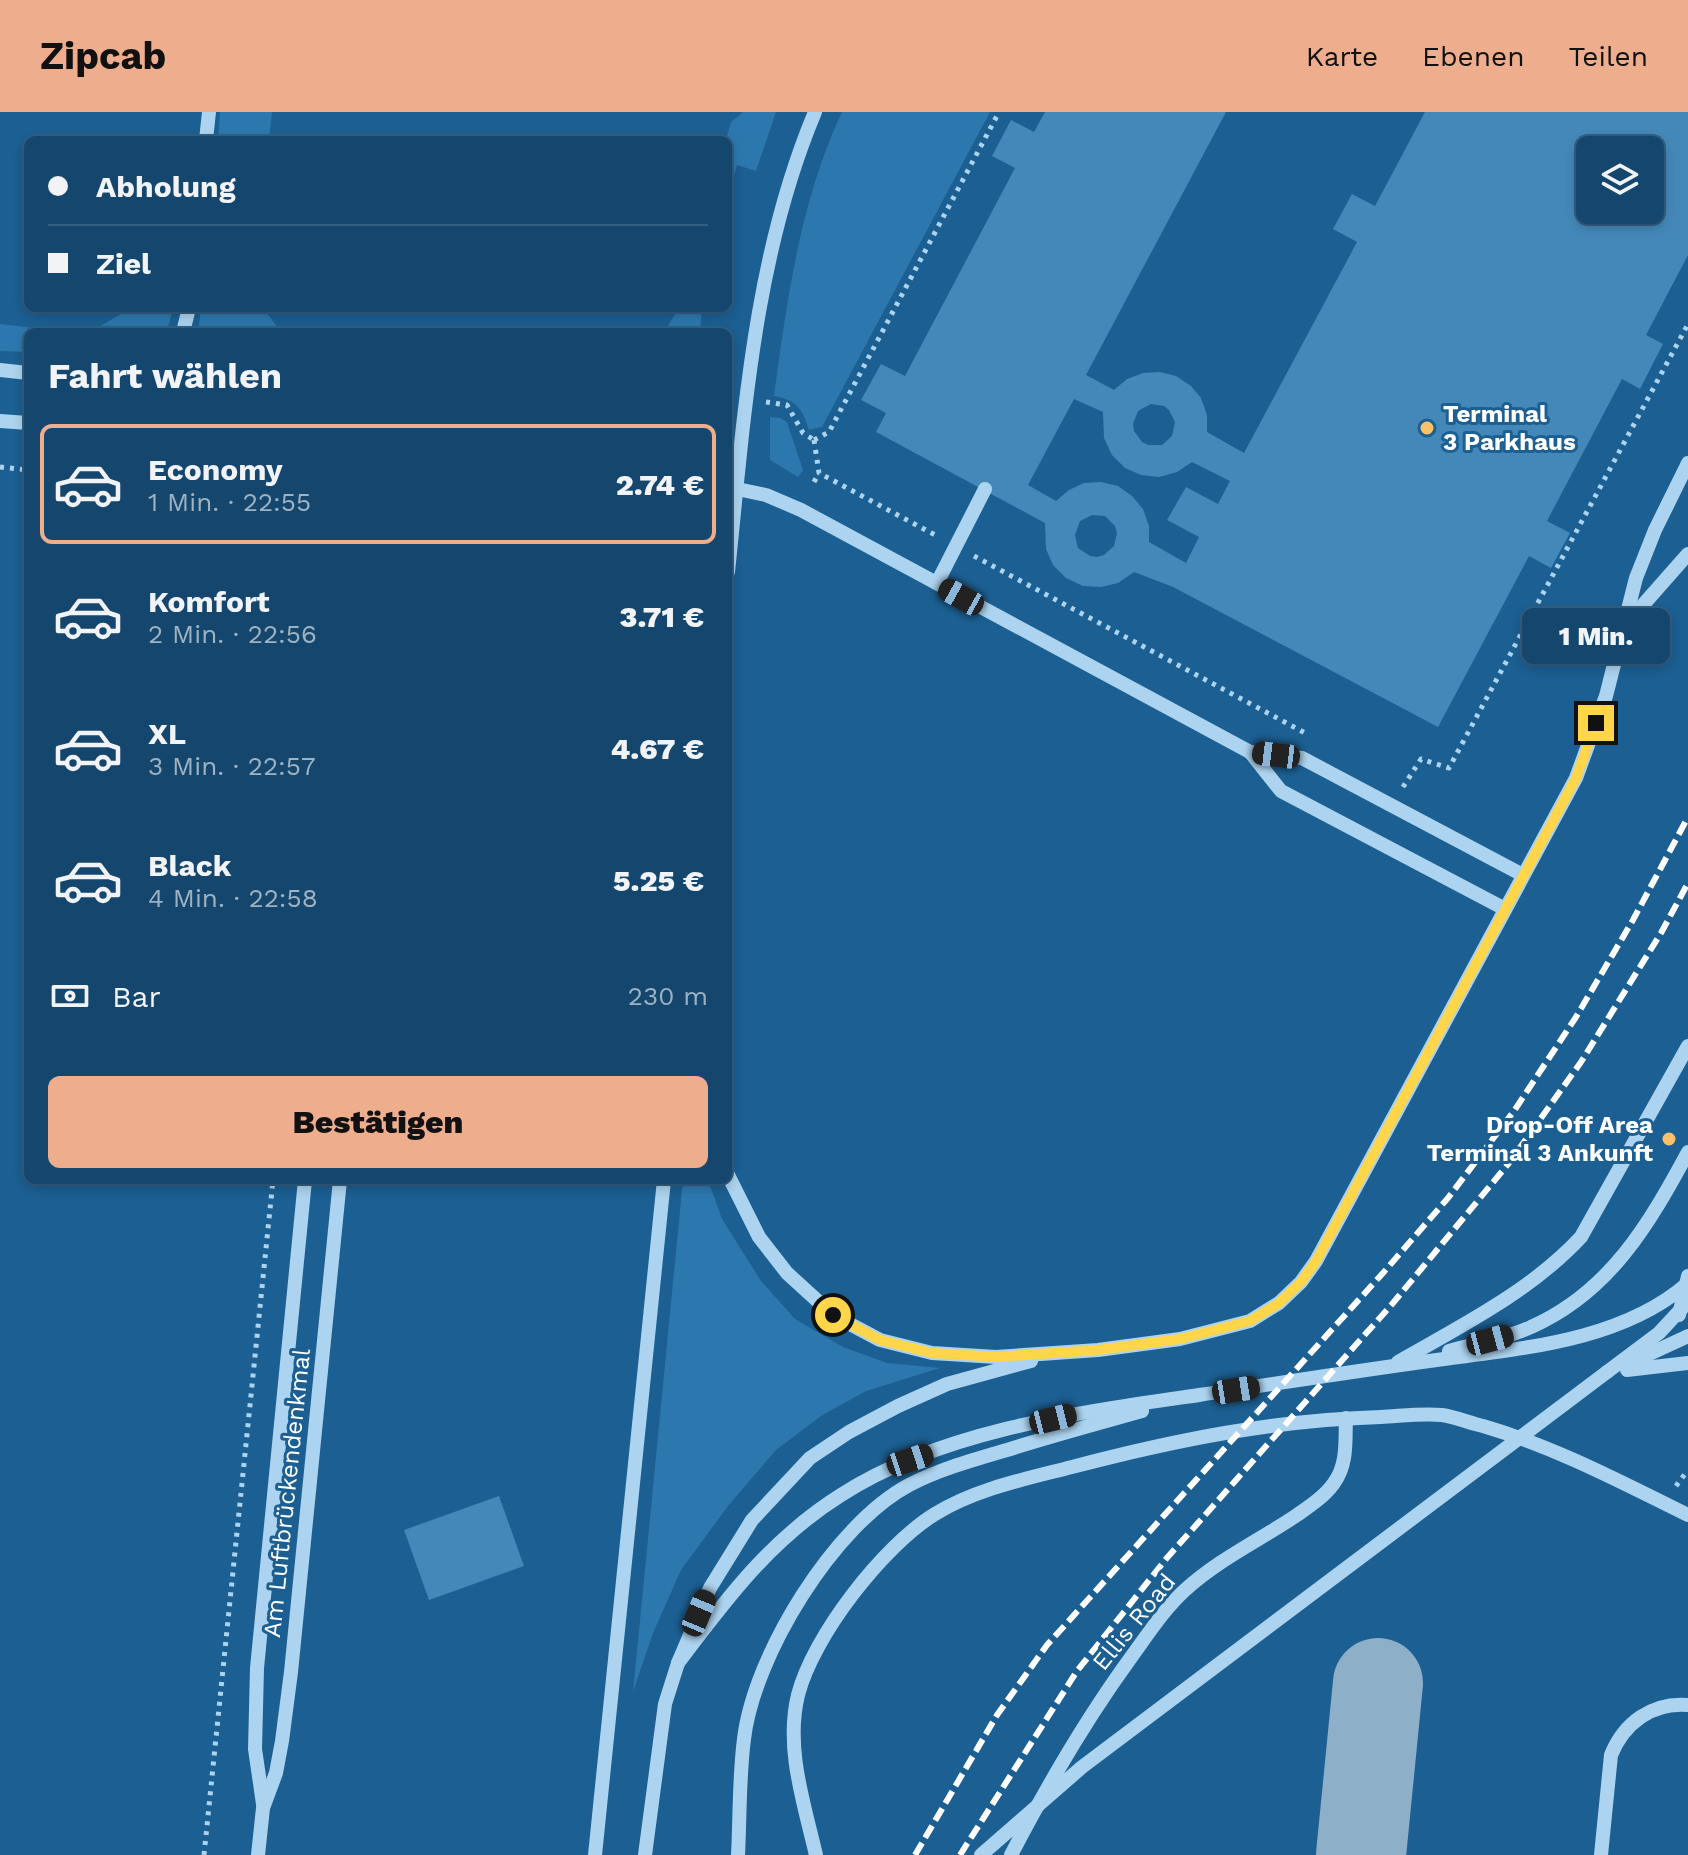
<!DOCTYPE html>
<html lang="de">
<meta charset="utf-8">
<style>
body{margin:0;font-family:"Work Sans",sans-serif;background:#225176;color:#f1f3f6;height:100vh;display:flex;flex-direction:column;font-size:30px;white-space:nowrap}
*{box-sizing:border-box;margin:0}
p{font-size:26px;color:#9db2c2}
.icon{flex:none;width:44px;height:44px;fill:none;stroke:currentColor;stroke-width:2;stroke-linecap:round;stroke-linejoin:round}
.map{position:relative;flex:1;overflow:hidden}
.details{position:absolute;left:24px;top:216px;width:708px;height:856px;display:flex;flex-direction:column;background:#15476e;border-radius:12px;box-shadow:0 4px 12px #0003,0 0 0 2px #345f81}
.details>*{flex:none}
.banner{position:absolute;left:24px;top:24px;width:708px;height:176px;border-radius:12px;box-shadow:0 4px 12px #0003,0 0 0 2px #345f81;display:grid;align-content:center;height:176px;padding:0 24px;background:#15476e}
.tools{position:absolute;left:1576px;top:24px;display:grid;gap:16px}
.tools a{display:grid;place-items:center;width:88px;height:88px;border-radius:12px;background:#15476e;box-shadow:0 4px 12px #0003,0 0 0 2px #345f81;font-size:40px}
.end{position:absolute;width:36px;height:36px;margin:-18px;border:10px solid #ffd54a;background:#111;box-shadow:0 0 0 4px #111}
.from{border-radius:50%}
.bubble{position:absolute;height:56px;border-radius:12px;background:#15476e;box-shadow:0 4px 12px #0003,0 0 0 2px #345f81;font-size:26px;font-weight:800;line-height:56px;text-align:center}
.car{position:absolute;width:24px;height:48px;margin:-24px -12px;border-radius:10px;box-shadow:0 0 6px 2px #0007;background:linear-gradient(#222 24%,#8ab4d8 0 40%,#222 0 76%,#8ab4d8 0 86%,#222 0)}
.banner b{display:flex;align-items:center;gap:28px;height:76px;font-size:30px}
.banner b+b{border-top:2px solid #345f81}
.banner i{width:20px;height:20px;background:#f1f3f6}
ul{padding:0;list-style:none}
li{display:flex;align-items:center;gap:24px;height:120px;margin:0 16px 12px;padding:0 8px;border:4px solid transparent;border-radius:12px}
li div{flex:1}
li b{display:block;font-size:30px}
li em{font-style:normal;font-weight:800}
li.current{border-color:#eead8d}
li>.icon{width:72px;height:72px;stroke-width:1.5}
h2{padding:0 24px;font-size:36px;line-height:96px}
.pay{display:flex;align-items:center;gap:20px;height:88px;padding:0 24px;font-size:30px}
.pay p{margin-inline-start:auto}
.action{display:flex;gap:16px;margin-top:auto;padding:16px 24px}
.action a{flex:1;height:92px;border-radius:12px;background:#eead8d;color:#111;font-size:32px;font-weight:800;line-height:92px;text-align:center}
header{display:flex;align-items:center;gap:48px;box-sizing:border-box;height:112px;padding:0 40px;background:#eead8d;color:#111}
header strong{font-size:38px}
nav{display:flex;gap:44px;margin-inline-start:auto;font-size:28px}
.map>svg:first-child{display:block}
.green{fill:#2c78ae}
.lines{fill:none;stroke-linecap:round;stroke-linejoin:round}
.taxiway{stroke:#8eafc8;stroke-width:90}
.building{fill:#4488b9;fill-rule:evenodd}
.path{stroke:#acd3ef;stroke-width:5;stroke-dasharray:4 6;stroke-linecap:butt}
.minor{stroke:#acd3ef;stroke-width:14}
.rail{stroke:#fff;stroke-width:6;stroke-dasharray:14 6;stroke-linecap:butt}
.minor-bridge{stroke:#acd3ef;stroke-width:14}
.route{stroke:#ffd54a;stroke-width:10}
.poi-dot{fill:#ffc06a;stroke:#1c5f92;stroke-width:3}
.labels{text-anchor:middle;stroke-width:6;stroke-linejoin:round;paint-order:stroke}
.poi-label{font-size:24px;font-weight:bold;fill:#fff;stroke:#1c5f92;text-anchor:start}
.street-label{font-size:24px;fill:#fff;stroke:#1c5f92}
</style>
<header>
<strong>Zipcab</strong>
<nav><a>Karte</a><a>Ebenen</a><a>Teilen</a></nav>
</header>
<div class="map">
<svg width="1688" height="1743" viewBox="0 0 1688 1743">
<rect width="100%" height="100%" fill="#1c5f92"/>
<g class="green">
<polygon points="220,0 272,0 269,28 218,28"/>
<polygon points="743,0 776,0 756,59 737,53 728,83 728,28 726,28 731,10"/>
<path d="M842 0H990L822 315 809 318C803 297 795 287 774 284 787 188 800 89 842 0Z"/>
<polygon points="131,196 173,196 169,212 162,220 79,220 99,215"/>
<polygon points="201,196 263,196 278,216 288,220 198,220"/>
<polygon points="679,196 702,196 700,220 664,220"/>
<polygon points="0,212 71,220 28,220 28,240 0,239"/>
<polygon points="770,305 780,306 787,310 803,358 798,365 770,348"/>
<polygon points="683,1068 708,1068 722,1107 761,1169 795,1207 843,1235 887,1251 940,1256 866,1279 821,1304 776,1338 728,1394 681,1458 653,1521 633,1580"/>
</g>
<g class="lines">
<polyline class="taxiway" points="1361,1743 1378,1571"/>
</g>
<g class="building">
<path d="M1045 0H1226L1086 263 1114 278 1127 267 1143 261 1160 260 1176 264 1191 274 1201 286 1207 303V320L1244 341 1357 130 1333 117 1352 82 1375 94 1425 0H1688V143L1646 223 1663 232 1640 277 1622 267 1547 409 1570 421 1551 456 1529 444 1438 615 1173 475 1134 460 1118 471 1101 475 1083 474 1066 466 1053 453 1046 437 1045 411 876 320 886 301 861 288 881 252 905 264 1015 56 992 44 1011 8 1034 20ZM1590 38H1650V98H1590ZM1074 287 1103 300 1104 326 1112 343 1125 356 1141 363 1159 365 1177 360 1192 350 1230 369 1218 392 1186 375 1167 408 1199 425 1186 451 1149 430V414L1143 397 1132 384 1118 374 1101 370 1084 371 1069 378 1056 389 1028 373ZM1151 292 1164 294 1169 298 1175 310 1172 324 1162 333H1148L1142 330 1134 319 1133 312 1138 299ZM1092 403 1105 404 1115 414 1117 421 1114 434 1104 443 1097 445 1090 444 1078 436 1075 423 1080 409Z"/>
<polygon points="499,1384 524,1454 429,1488 404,1418"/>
</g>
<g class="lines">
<g class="path">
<polyline points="766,290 787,293 803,321 814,328"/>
<polyline points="814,328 819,361 937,424"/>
<polyline points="814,328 829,320 999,0"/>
<polyline points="0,355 28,358"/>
<polyline points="814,370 819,361"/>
<polyline points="974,444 1307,622"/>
<polyline points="1403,675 1421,647 1449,656 1688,212"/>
<polyline points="1676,1374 1685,1362"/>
<polyline points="204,1743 273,1068"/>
</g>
<g class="minor">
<polyline points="206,28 209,0"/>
<polyline points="183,220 189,196"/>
<polyline points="0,258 28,261"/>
<polyline points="0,309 28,311"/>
<polyline points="728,375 766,383 801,398 1250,640 1302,646 1523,763"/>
<path d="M728 460C744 306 754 145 815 0"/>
<polyline points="937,471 985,377"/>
<polyline points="1628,510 1688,442"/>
<polyline points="1250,640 1281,679 1505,797"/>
<polyline points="728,1063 759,1125 787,1161 833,1203 880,1228 932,1241 996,1245 1098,1238 1180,1227 1250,1209 1279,1191 1301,1170 1316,1149 1576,666 1606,584 1636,466 1655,418 1688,351"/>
<path d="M1449 1239C1476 1231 1506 1227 1531 1215 1610 1180 1649 1112 1688 1040"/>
<path d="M1398 1250C1461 1214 1531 1179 1581 1125L1688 934"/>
<polyline points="1630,1251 1688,1224"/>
<polyline points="1627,1258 1688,1251"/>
<polyline points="1607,1260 1659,1221 1685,1193"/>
<path d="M678 1551C727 1486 771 1427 841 1383 942 1318 1082 1300 1199 1283 1280 1271 1362 1258 1444 1247 1526 1236 1623 1228 1688 1171"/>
<polyline points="263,1692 255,1637 257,1556 305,1068"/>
<polyline points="258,1743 263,1696 276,1661 282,1629 291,1560 340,1068"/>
<polyline points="595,1743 664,1068"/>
<polyline points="645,1743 665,1592 678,1551 710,1476 752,1408 810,1346 849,1320 898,1294 947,1272 1031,1249"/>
<path d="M738 1743C740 1705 739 1665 744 1627 754 1543 834 1413 909 1373 940 1357 973 1348 1007 1338 1051 1324 1096 1312 1142 1299"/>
<path d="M816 1743C804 1691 785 1636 798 1583 813 1524 883 1434 935 1402 976 1377 1025 1367 1072 1355 1175 1328 1274 1308 1381 1305 1401 1304 1422 1301 1442 1303 1455 1305 1470 1311 1483 1314 1555 1335 1621 1370 1688 1403"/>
<path d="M1011 1743C1047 1674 1086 1607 1132 1544 1148 1522 1165 1496 1185 1478 1219 1447 1260 1428 1297 1403 1310 1394 1325 1384 1334 1371 1348 1352 1345 1328 1346 1306"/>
<path d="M1601 1743 1611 1643C1624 1611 1652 1590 1688 1593"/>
</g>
<g class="rail">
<polyline points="915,1743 997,1603 1047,1533 1383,1161 1448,1086 1514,999 1576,905 1633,808 1688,705"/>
<polyline points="960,1743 1077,1559 1166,1447 1393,1191 1509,1051 1581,950 1661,821 1688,771"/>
</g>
<g class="minor-bridge">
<polyline points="1679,1203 1688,1164"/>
<polyline points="981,1743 1082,1655 1607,1260"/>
</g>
</g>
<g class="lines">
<polyline class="route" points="833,1203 880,1228 932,1241 996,1245 1098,1238 1180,1227 1250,1209 1279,1191 1301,1170 1316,1149 1576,666 1596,611"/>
</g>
<g class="poi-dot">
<circle cx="1427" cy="316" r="8"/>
<circle cx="1669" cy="1027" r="8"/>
</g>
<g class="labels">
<g class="poi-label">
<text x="1443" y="310">Terminal<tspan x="1443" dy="28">3 Parkhaus</tspan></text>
<text x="1653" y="1021" text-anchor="end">Drop-Off Area<tspan x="1653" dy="28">Terminal 3 Ankunft</tspan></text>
</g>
<g class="street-label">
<text transform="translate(287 1381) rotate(-84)" y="8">Am Luftbrückendenkmal</text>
<text transform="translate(1134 1510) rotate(-51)" y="8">Ellis Road</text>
</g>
</g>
</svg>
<div class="tools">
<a><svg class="icon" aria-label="layers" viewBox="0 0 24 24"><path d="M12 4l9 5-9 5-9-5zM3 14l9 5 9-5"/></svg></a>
</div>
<i class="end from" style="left:833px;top:1203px"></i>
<i class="end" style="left:1596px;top:611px"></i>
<div class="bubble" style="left:1522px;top:496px;width:148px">1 Min.</div>
<i class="car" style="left:961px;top:485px;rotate:299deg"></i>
<i class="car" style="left:1276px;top:643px;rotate:277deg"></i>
<i class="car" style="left:1490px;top:1228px;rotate:75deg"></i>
<i class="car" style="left:1236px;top:1278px;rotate:81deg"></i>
<i class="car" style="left:1053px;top:1307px;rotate:76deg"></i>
<i class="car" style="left:910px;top:1348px;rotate:72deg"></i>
<i class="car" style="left:699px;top:1501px;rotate:23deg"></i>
<div class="banner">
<b><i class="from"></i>Abholung</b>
<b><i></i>Ziel</b>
</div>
<section class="details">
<h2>Fahrt wählen</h2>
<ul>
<li class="current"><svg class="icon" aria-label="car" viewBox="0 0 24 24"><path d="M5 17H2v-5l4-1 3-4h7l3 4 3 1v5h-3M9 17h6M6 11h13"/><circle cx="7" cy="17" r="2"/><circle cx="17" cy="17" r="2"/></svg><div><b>Economy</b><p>1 Min. · 22:55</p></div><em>2.74 €</em></li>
<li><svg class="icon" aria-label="car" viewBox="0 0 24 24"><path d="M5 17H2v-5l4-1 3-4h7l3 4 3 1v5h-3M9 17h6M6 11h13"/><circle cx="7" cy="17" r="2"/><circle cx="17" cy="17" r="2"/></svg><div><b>Komfort</b><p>2 Min. · 22:56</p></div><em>3.71 €</em></li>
<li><svg class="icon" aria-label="car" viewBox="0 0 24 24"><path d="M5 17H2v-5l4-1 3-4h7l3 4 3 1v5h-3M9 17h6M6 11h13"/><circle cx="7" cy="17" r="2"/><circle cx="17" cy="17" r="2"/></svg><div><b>XL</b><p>3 Min. · 22:57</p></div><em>4.67 €</em></li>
<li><svg class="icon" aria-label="car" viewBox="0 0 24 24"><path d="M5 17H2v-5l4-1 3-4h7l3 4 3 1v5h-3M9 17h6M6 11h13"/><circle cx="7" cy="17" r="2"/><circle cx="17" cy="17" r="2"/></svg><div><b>Black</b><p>4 Min. · 22:58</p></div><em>5.25 €</em></li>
</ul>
<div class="pay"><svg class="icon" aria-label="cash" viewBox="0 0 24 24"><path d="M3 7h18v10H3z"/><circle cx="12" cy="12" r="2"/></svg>Bar<p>230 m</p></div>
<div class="action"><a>Bestätigen</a></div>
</section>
</div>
